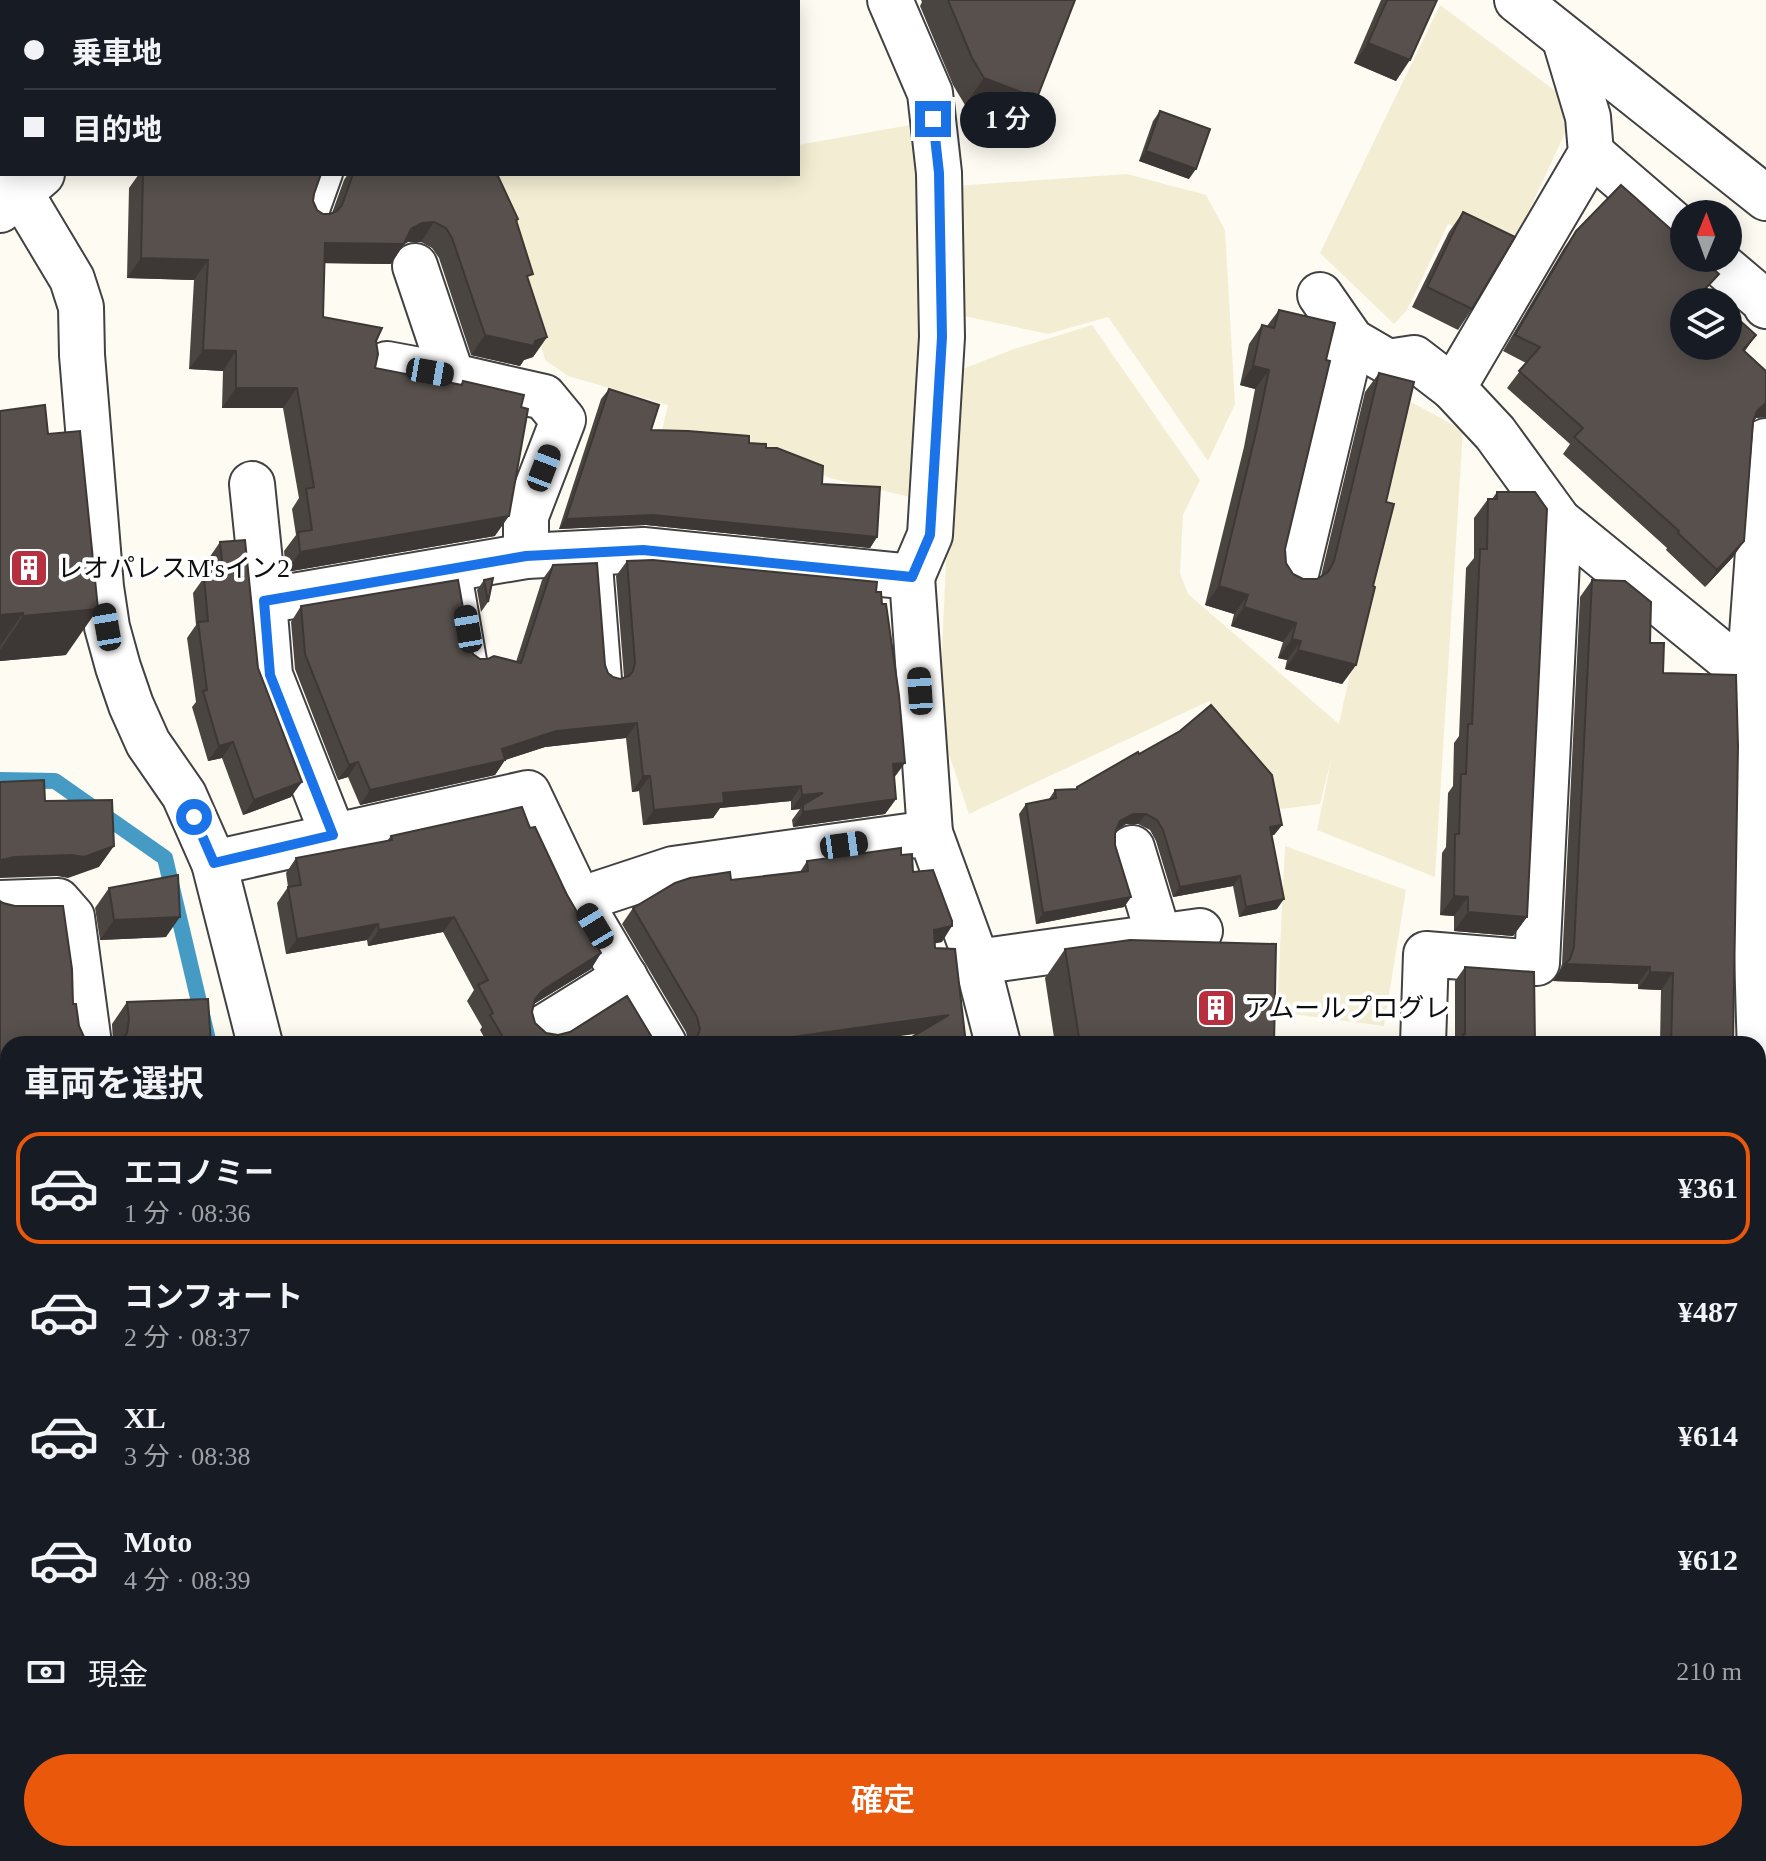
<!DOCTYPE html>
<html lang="ja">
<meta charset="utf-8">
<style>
body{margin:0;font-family:"Times New Roman","Noto Sans JP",serif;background:#242831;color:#f1f3f6;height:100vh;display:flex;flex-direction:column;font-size:30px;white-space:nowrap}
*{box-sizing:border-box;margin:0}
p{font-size:26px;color:#9ea1a6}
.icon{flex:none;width:44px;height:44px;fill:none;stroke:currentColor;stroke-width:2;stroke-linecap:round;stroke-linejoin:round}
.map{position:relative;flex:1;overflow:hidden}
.side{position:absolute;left:0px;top:1036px;width:1766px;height:826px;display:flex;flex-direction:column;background:#171b24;border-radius:24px 24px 0 0;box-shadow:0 4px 20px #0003}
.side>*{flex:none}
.guide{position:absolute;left:0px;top:0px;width:800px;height:176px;box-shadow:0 4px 20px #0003;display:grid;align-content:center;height:176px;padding:0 24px;background:#171b24}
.needle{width:52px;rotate:1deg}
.buttons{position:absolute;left:1670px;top:200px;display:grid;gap:16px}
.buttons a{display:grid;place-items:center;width:72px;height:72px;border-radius:50%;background:#171b24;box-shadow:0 4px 20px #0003;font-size:40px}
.end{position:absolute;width:36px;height:36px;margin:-18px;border:10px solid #1a73e8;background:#fff;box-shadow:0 0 0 4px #fff}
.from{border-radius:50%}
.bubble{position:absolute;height:56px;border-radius:28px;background:#171b24;box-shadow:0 4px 20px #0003;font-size:26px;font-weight:600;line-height:56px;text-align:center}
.car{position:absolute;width:24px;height:48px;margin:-24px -12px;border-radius:10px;box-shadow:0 0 6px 2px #0007;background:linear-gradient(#222 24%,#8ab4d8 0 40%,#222 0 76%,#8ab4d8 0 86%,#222 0)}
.guide b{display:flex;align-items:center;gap:28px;height:76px;font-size:30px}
.guide b+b{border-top:2px solid #363941}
.guide i{width:20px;height:20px;background:#f1f3f6}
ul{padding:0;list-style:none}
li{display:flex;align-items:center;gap:24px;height:112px;margin:0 16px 12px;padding:0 8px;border:4px solid transparent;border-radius:24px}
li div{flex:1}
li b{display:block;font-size:30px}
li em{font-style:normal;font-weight:600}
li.current{border-color:#ea580c}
li>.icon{width:72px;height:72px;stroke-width:1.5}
h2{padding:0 24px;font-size:36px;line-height:96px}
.pay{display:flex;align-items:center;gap:20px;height:88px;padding:0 24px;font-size:30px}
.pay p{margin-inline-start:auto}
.action{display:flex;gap:16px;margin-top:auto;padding:16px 24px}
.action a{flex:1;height:92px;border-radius:48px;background:#ea580c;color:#fff;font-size:32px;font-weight:600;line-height:92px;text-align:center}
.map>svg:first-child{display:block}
.farmland{fill:#f3eed3}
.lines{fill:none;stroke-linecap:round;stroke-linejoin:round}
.stream{stroke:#469bc4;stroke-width:16}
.service-casing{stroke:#424242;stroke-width:28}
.minor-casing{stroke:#424242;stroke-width:48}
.tertiary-casing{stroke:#424242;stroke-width:48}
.motorway-casing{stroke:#202020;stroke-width:48}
.service{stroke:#fff;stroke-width:24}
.minor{stroke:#fff;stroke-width:44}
.tertiary{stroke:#fff;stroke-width:44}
.motorway{stroke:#ea9764;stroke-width:44}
.wall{fill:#4b4541}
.shaded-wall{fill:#3d3835}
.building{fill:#57504c;stroke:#3d3835;stroke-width:2}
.route{stroke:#1a73e8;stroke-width:10}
.labels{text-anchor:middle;stroke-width:8;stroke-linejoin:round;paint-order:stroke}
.poi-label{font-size:26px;fill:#0f0f0f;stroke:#fff;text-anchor:start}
</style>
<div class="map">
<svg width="1766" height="1861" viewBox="0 0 1766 1861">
<rect width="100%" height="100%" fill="#fefbf2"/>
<g class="farmland">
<polygon points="1440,5 1577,107 1510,252 1448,224 1407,310 1394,324 1320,253"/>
<polygon points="916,124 928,325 914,498 830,478 745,441 661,435 668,405 568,376 545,360 493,174 798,174 798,145"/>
<polygon points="1127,174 1206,195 1225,230 1235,404 1208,461 1108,317 1048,334 964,316 955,186"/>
<polygon points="1092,325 1200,480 1183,515 1180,573 1188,594 1339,724 1409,401 1463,430 1435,877 1317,830 1332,757 1320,804 1281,809 1209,701 969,814 949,754 941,671 955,372 1014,349"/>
<polygon points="1285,846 1406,890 1384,1026 1277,1012"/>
</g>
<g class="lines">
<polyline class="stream" points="0,780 55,781 165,858 209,1044"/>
<g class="service-casing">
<g id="service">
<polyline points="353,0 354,2"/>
<polyline points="314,219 330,174"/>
<polyline points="599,552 609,679"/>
<polyline points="458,567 474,660"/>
</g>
</g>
<g class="minor-casing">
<g id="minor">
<polyline points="890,0 930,93 939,173 942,337 930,535 912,577"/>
<polyline points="1517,0 1766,198"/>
<polyline points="1565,40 1588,117 1591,153 1453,388 1495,433 1559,521 1749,676 1766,1262"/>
<polyline points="1591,153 1684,233"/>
<polyline points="3,174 20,192 72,279 81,307 82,355 101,587 107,627 118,667 131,705 148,743 184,795 214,863 260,1044"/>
<polyline points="1713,258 1765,302 1766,306"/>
<polyline points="415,266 452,376 544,397 563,420 526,516 526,556"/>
<polyline points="1320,295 1352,341 1388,362 1414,358 1453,388"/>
<polyline points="387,364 452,376"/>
<polyline points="252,484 264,601"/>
<polyline points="1296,574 1352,341"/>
<polyline points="1749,676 1766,441"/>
<polyline points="333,835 270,675 264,601 526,556 643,550 912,577 930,833"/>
<polyline points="1132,848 1159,937"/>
<polyline points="214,863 528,793 579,900 673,869 930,833 977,962 998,1044"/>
<polyline points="579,900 664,1044"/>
<polyline points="0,903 58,901 72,917 89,1044"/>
<polyline points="977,962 1200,931"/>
<polyline points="546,1026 625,977"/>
<polyline points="1423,1044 1426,954 1537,963 1559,521"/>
<polyline points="0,1105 8,1105"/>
<polyline points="0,1327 8,1327"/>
<polyline points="1758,1674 1766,1673"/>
<polyline points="0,1748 8,1748"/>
<polyline points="239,1854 241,1861"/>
<polyline points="389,1854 392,1861"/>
<polyline points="603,1854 604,1861"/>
<polyline points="825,1854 826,1861"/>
<polyline points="1049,1854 1051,1861"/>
<polyline points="1278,1854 1279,1861"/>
<polyline points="1507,1854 1509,1861"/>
</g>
</g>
<g class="tertiary-casing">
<g id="tertiary">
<polyline points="255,2 257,0"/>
<polyline points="0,210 42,174"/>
</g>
</g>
<g class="motorway-casing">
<polyline id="motorway" points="0,3 3,0"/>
</g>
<use href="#service" class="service"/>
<use href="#minor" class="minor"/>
<use href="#tertiary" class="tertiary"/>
<use href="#motorway" class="motorway"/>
</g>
<g class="wall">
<rect x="387" y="0" width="282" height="2"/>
<polygon points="921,0 1075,0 1037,98 1018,125 965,105 953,85 920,6 922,2"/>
<polygon points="1381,0 1437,0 1396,81 1354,63"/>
<polygon points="1160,111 1189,179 1139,161 1153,121"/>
<polygon points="139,174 321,174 314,194 313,201 317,210 323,214 330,214 332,213 344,180 348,174 497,174 518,219 517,222 528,280 547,337 533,357 524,360 520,366 471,355 439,258 432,248 421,242 408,242 404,244 391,264 324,263 323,317 376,341 375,368 460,385 463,381 495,536 286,572 284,551 296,535 292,509 299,498 283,408 222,408 223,371 189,369 194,280 127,278 129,188"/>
<polygon points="1463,212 1472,309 1458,330 1412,307 1449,232"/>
<polygon points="1576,231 1707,291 1756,335 1745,351 1766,371 1766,417 1756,418 1754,420 1744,541 1733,557 1705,587 1666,550 1667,548 1563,454 1570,444 1507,388 1526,363 1503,351 1564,248"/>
<polygon points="1279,310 1286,563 1293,574 1303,579 1317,579 1321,576 1365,392 1379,373 1386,502 1373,586 1356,665 1342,684 1285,669 1287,660 1278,658 1283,642 1231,626 1234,614 1205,605 1244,447 1255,389 1240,385 1249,344 1262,325 1267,326"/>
<polygon points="609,389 651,430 749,443 766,448 822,484 877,537 870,548 646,525 559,529 601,399"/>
<polygon points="0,411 66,655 0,661"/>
<polygon points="1497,492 1527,917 1513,936 1454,931 1454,916 1440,915 1442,853 1446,847 1448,793 1453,786 1454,743 1459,736 1466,568 1474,558 1474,518 1488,499 1492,499"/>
<polygon points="220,542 258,668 291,797 243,815 222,758 208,761 192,707 196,702 187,638 196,625 193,593 210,569 209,558"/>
<polygon points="627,561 876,592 896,799 885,814 793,827 792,820 800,809 791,810 791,801 720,808 713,818 643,825 639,791 632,792 626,738 545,747 505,760 495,775 360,805 348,777 338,780 295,669 291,622 301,606 470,647 473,654 480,659 516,662 542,580 553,565 608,673 613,677 620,679 624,677 616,576"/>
<polygon points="484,580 488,602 481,612 477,590"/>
<polygon points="1592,580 1650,643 1663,673 1733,1044 1660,1044 1661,990 1638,989 1638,984 1553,981 1559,972 1562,964 1580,597"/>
<polygon points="1139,754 1282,825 1274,835 1272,835 1277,909 1239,917 1233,886 1173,897 1156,841 1150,830 1138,824 1126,824 1116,830 1115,833 1115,845 1131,897 1124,907 1036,924 1019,814 1026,804 1049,799 1055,790 1076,789"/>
<polygon points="530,828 601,953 591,969 534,1004 532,1012 535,1023 546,1033 558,1035 654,1042 656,1044 488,1044 480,1030 482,1027 467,1001 474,990 443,932 368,946 367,940 286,954 277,903 288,887 286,873 296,858 387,841 391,836"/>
<polygon points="901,855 913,872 942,942 935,943 918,1033 839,1044 689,1044 686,1032 622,924 633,908 731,880 800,872 807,861"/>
<polygon points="109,888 166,937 100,940 95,908"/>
<polygon points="1065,949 1274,1044 1055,1044 1045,978"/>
<polygon points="1465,967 1535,1044 1455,1044 1455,981"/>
<polygon points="127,1002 211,1044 113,1044 112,1024"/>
<polygon points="265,1854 377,1854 386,1861 265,1861"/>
<polygon points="415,1854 594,1854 596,1859 598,1861 416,1861"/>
<polygon points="628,1854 816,1854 818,1859 820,1861 627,1861"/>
<polygon points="850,1854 1032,1854 1033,1861 849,1861"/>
<polygon points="1104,1854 1259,1854 1260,1861 1105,1861"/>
<polygon points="1328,1854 1474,1854 1475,1861 1329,1861"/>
<polygon points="1560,1854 1758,1854 1766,1861 1561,1861"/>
</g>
<g class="shaded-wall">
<polygon points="1368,43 1410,60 1396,81 1354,63"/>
<polygon points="984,78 1037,98 1018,125 965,105"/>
<polygon points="1146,151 1196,169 1189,179 1139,161"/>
<polygon points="434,222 421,242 408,242 404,244 391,264 311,263 325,243 422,223"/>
<polygon points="141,258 208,260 194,280 127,278"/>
<polygon points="485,335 535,341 547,337 533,357 524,360 520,366 471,355"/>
<polygon points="203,350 236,351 223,371 189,369"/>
<polygon points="1253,366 1269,370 1255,389 1240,385"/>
<polygon points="236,388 297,388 283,408 222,408"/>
<polygon points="1766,403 1766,417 1756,418 1745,428 1757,411"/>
<polygon points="653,515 877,537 870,548 646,525 559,529 566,519"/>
<polygon points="509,516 495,536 286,572 300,552"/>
<polygon points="1744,541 1733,557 1705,587 1717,570"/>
<polygon points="1219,586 1248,595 1234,614 1205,605"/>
<polygon points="1244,607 1296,623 1283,642 1231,626"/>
<polygon points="98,609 66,655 0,661 0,650 23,616"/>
<polygon points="23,613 0,646 0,615"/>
<polygon points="1292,639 1301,641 1287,660 1278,658"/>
<polygon points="1298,650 1356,665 1342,684 1285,669"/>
<polygon points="637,723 626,738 545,747 505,760 495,775 360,805 370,790 556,731"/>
<polygon points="233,742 222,758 208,761 219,746"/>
<polygon points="358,762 348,777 338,780 349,765"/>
<polygon points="905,763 894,778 893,764"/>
<polygon points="643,776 650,776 639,791 632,792"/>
<polygon points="302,782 291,797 243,815 254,800"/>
<polygon points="801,786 791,801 720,808 713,818 643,825 654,810 723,793"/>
<polygon points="823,793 803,805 800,809 791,810 802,795"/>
<polygon points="896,799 885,814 793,827 803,812"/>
<polygon points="1133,814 1146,814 1138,824 1126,824 1113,832 1120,821"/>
<polygon points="1282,825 1274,835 1263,837 1270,827"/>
<polygon points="114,846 99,867 68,878 57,876 0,878 0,863 2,860 14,857"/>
<polygon points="1240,876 1233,886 1173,897 1180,887"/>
<polygon points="1454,896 1468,897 1454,916 1440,915"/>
<polygon points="1131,897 1124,907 1036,924 1043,913"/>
<polygon points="1284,899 1277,909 1239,917 1246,907"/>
<polygon points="1468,912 1527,917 1513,936 1454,931"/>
<polygon points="180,917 166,937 100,940 114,920"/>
<polygon points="454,917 443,932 368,946 379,930"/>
<polygon points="378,924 367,940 286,954 297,939"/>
<polygon points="952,926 942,942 923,946 934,930"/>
<polygon points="601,953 591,969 532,1005 535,999 543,990"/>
<polygon points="1565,964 1650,967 1638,984 1553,981"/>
<polygon points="1650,972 1673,973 1661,990 1638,989"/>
<polygon points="949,1015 938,1031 839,1044 742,1044"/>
<polygon points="8,1060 8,1080 0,1080 0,1065 3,1062"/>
<polygon points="8,1283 8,1303 0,1302 0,1286 2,1284"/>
<rect x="0" y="1528" width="8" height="21"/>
<polygon points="1766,1633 1766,1650 1758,1649 1758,1636"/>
<polygon points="8,1707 8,1724 0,1723 0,1710"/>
</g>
<g class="building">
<rect x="401" y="0" width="268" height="2"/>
<polygon points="948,0 1075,0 1037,98 984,78 972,58"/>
<polygon points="1387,0 1437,0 1410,60 1368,43"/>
<polygon points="1160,111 1210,129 1196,169 1146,151"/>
<polygon points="143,174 321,174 314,194 313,201 317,210 323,214 330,214 337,211 342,205 353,174 497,174 518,219 516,220 533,274 527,276 547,337 535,341 534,346 485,335 452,238 446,228 434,222 422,223 411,229 404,244 325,243 323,317 382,328 376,341 378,354 375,368 462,385 463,381 524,395 521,407 528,409 509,516 300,552 298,532 312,530 306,489 314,487 297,388 236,388 236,351 203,350 208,260 141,258"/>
<polygon points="1621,185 1684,241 1684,258 1702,258 1719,274 1705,289 1719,302 1684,302 1684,346 1728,346 1728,310 1756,335 1743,350 1766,371 1766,403 1757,411 1753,422 1744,541 1717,570 1678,533 1679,531 1574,437 1583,428 1519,371 1540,347 1515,335 1576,231"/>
<polygon points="1463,212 1515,237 1472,309 1427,287"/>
<polygon points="1279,310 1335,323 1326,360 1330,361 1285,549 1286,563 1293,574 1303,579 1317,579 1328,572 1334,561 1379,373 1414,382 1386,502 1394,504 1373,586 1375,587 1356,665 1298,650 1301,641 1292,639 1296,623 1244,607 1248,595 1219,586 1257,428 1269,370 1253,366 1262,325 1274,328"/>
<polygon points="609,389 659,405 651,430 688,431 749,436 749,443 766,444 766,448 777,448 823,466 822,484 880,487 877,537 653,515 566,519"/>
<polygon points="45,405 48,434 80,431 98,609 23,616 23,613 0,615 0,411"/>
<polygon points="1497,492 1535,492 1547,509 1527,917 1468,912 1468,897 1454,896 1455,834 1459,834 1461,774 1466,774 1468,724 1472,724 1480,549 1487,549 1488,499 1497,499"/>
<polygon points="245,540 258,668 302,782 254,800 233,742 219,746 203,691 207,690 198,622 208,621 204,578 216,577 215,563 222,562 220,542"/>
<polygon points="653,560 877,582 876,592 881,592 882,604 886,604 899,695 905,763 893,764 896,799 803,812 803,805 823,793 802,795 801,786 723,793 724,803 654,810 650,776 643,776 637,723 556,731 502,749 505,760 370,790 358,762 349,765 305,654 301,606 458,580 470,647 473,654 480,659 488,659 494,656 521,663 553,565 597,563 605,665 608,673 613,677 620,679 629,676 633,671 635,663 627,561"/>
<polygon points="493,578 488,602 484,580"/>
<polygon points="1592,580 1625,581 1651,602 1650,643 1664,643 1663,673 1736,675 1738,746 1733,1044 1671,1044 1673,973 1650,972 1650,967 1565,964 1570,959 1574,947"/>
<polygon points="1211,705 1272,775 1282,825 1270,827 1284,899 1246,907 1240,876 1180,887 1163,830 1157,820 1146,814 1133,814 1120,821 1115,833 1115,845 1131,897 1043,913 1026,804 1056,798 1055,790 1077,789 1077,787 1138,752 1139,754 1180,731"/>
<polygon points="44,780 45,801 112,800 114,846 84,857 72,855 14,857 2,860 0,863 0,782"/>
<polygon points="522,807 530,828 535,827 567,895 601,953 543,990 535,999 532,1012 535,1023 546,1033 558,1035 570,1032 627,996 656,1044 507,1044 490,1015 493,1013 478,985 488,980 454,917 379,930 378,924 297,939 288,887 301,885 296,858 392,840 391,836"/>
<polygon points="901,848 901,855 912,854 913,872 933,870 952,921 952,926 934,930 935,948 955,949 966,1044 900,1044 949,1015 742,1044 693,1044 696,1041 700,1029 697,1017 633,908 675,883 690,878 730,872 731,880 808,871 807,861"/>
<polygon points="178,875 180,917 114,920 109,888"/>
<polygon points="0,901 3,903 15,906 63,906 72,969 73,1004 76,1004 79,1026 84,1037 92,1044 8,1044 8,1060 3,1062 0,1065"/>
<polygon points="1130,940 1276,944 1274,1044 1080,1044 1065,949"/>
<polygon points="1465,967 1534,972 1535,1044 1464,1044 1463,1034 1465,1034"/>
<polygon points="208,999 211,1044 116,1044 119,1043 127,1033 129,1019 127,1002"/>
<polygon points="0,1103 8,1107 8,1283 2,1284 0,1286"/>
<polygon points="1758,1259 1766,1267 1766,1633 1758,1636"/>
<polygon points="0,1324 3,1328 8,1329 8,1528 0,1528"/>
<polygon points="2,1615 8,1615 8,1707 0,1710 0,1618 2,1617"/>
<polygon points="1758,1679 1766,1681 1766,1861 1576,1861 1575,1854 1758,1854"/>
<polygon points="0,1753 8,1755 8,1854 230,1854 234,1861 0,1861"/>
<polygon points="275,1854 381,1854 386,1861 271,1861"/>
<polygon points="426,1854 594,1854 596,1859 598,1861 422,1861"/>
<polygon points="638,1854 816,1854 818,1859 820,1861 633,1861"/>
<polygon points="860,1854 1032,1854 1033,1861 855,1861"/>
<polygon points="1118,1854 1259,1854 1260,1861 1119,1861"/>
<polygon points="1342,1854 1474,1854 1475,1861 1343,1861"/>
</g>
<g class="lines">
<polyline class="route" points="194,817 214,863 333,835 270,675 264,601 526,556 643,550 912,577 930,535 942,337 939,173 933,119"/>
</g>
<defs>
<g id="building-square" transform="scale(2)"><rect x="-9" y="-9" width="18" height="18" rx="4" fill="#b63040" stroke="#fff"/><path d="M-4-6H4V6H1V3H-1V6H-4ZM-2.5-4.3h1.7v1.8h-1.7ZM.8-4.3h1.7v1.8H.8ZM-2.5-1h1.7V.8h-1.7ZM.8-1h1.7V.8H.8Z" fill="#fff"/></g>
</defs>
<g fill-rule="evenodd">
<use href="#building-square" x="29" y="568"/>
<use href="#building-square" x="1216" y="1008"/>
</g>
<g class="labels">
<g class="poi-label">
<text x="57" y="577">レオパレスM'sイン2</text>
<text x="1244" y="1017">アムールプログレ</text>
</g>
</g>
</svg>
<div class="buttons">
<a><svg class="needle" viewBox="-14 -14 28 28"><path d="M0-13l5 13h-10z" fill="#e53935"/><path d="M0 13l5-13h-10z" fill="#9ea1a6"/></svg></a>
<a><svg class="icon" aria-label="layers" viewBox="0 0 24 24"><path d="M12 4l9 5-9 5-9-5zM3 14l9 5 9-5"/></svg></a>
</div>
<i class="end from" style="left:194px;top:817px"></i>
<i class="end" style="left:933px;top:119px"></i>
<div class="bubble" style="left:960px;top:92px;width:96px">1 分</div>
<i class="car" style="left:430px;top:372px;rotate:100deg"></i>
<i class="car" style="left:544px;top:468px;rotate:21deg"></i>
<i class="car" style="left:107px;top:627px;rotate:350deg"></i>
<i class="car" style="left:468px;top:629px;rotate:350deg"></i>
<i class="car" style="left:920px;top:691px;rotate:356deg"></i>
<i class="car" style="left:844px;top:845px;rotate:82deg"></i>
<i class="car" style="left:595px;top:926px;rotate:329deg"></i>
<div class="guide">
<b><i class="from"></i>乗車地</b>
<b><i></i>目的地</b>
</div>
<section class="side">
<h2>車両を選択</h2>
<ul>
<li class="current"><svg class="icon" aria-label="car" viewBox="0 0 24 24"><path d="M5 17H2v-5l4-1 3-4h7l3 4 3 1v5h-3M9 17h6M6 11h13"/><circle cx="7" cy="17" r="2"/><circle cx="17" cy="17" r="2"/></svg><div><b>エコノミー</b><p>1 分 · 08:36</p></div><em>¥361</em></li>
<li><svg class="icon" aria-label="car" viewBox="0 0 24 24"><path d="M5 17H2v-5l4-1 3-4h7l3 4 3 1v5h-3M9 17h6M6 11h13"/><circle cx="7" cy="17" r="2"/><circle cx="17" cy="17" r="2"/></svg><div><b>コンフォート</b><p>2 分 · 08:37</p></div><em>¥487</em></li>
<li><svg class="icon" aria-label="car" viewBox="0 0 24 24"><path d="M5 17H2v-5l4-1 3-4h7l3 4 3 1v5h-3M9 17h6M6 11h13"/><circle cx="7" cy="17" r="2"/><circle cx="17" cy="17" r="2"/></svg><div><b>XL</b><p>3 分 · 08:38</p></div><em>¥614</em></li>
<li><svg class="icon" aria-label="car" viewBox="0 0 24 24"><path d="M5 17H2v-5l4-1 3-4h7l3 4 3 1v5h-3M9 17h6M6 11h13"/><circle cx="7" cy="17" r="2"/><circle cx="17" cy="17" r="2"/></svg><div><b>Moto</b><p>4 分 · 08:39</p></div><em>¥612</em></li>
</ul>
<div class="pay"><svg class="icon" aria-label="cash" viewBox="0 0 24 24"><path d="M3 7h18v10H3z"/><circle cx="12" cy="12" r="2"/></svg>現金<p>210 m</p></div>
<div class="action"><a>確定</a></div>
</section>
</div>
